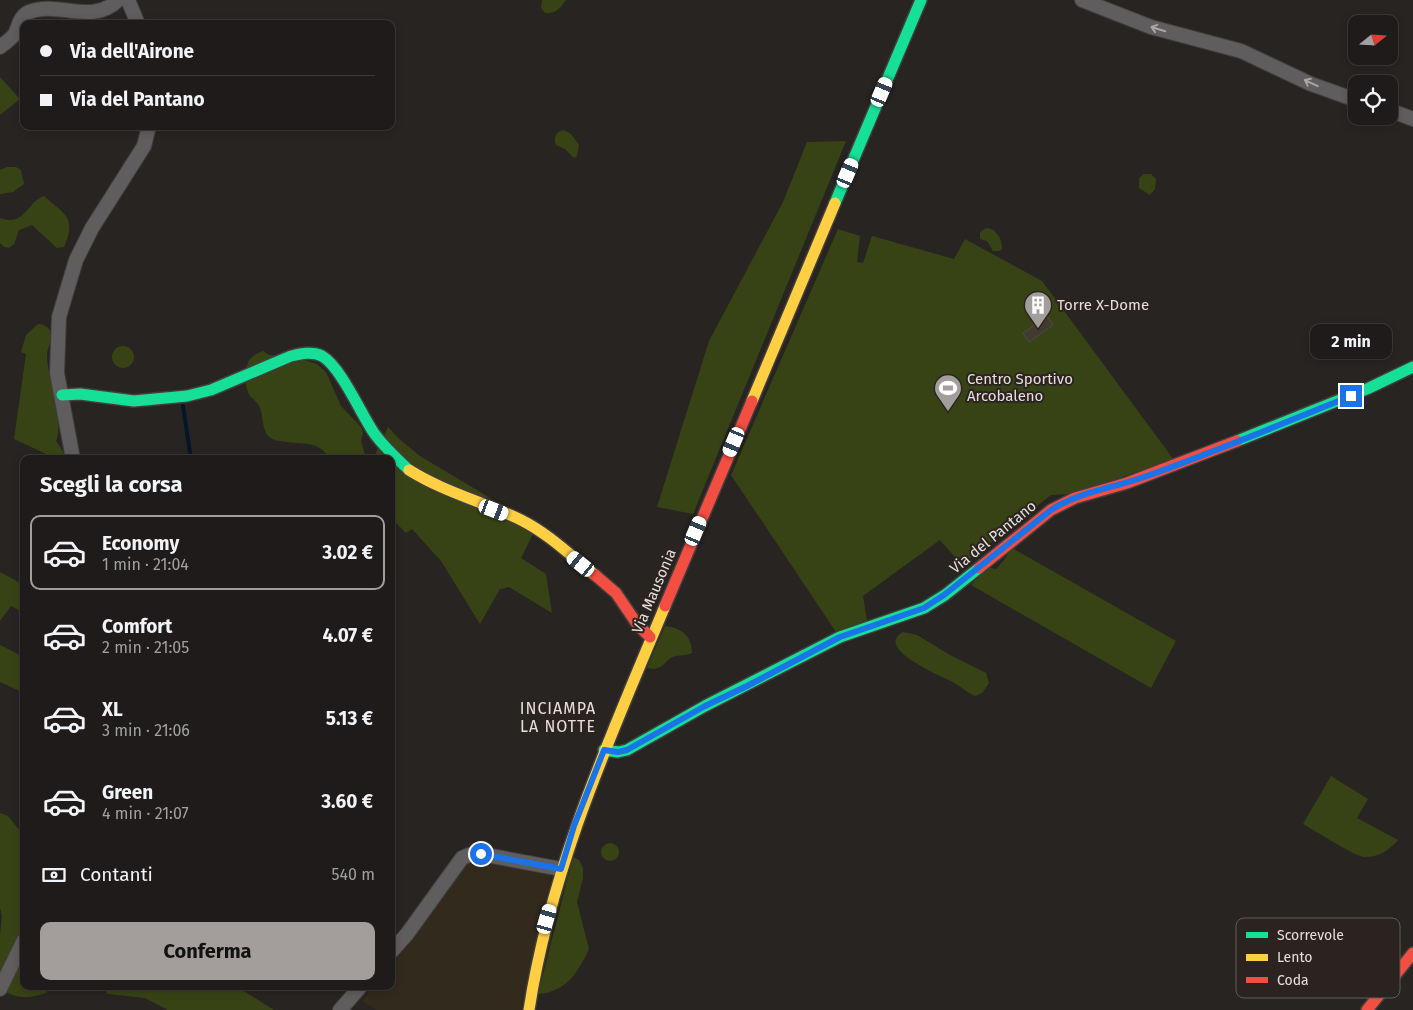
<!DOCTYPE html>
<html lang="it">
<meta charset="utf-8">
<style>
body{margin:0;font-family:"Fira Sans",sans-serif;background:#262423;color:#f1f3f6;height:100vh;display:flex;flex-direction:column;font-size:19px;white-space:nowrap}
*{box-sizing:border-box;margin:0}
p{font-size:16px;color:#a1a1a2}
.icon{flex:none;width:28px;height:28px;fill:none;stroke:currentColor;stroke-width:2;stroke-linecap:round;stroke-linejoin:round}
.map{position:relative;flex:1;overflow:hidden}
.side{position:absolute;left:20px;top:455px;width:375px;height:535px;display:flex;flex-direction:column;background:#1e1b1a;border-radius:10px;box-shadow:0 2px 8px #0003,0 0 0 1px #3c3939}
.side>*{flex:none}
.top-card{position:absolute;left:20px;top:20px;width:375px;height:110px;border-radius:10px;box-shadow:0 2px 8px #0003,0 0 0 1px #3c3939;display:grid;align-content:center;height:110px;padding:0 20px;background:#1e1b1a}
.needle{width:32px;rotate:72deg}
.tools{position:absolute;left:1348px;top:15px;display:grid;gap:10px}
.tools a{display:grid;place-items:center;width:50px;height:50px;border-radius:10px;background:#1e1b1a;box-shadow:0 2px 8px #0003,0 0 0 1px #3c3939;font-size:25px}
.end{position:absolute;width:22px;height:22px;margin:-11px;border:6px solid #1a73e8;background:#fff;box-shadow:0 0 0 2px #fff}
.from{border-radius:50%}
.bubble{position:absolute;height:35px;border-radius:10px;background:#1e1b1a;box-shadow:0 2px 8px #0003,0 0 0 1px #3c3939;font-size:16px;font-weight:700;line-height:35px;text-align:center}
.car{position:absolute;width:15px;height:30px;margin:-15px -8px;border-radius:6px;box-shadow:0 0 4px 1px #0007;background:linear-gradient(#fff 24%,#345 0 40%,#fff 0 76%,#345 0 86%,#fff 0)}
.top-card b{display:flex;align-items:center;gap:18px;height:48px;font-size:19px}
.top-card b+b{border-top:1px solid #3c3939}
.top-card i{width:12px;height:12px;background:#f1f3f6}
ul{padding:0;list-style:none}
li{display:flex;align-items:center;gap:15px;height:75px;margin:0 10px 8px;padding:0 10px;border:2px solid transparent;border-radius:10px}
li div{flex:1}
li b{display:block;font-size:19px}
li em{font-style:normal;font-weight:700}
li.active{border-color:#a39e9c}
li>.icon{width:45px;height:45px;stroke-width:1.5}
h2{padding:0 20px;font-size:22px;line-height:60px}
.pay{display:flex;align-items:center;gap:12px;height:55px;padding:0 20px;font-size:19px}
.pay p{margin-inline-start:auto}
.cta{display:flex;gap:10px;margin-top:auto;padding:10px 20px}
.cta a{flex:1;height:58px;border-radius:10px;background:#a39e9c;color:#111;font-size:20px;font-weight:700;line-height:58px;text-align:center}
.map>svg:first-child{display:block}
.industrial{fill:#322a1c}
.green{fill:#384315}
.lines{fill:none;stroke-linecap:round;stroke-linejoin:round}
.stream{stroke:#051629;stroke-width:4}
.building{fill:#413a31;stroke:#4c4946}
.street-casing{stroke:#423e3d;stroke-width:16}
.fast-casing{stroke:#423e3d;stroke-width:14}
.slow-casing{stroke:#423e3d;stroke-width:14}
.jam-casing{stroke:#423e3d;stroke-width:14}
.street{stroke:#5f5d5d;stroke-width:14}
.fast{stroke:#16e098;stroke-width:11}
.slow{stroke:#ffcf43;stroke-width:11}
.jam{stroke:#f24e42;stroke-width:11}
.oneway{stroke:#a9a5a3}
.route{stroke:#1a73e8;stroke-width:6}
.labels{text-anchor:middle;stroke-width:4;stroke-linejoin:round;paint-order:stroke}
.poi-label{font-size:15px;fill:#e5e0dd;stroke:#2b231f;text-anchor:start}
.street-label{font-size:15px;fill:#e5e0dd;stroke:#2b231f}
.neighbourhood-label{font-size:16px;letter-spacing:1px;fill:#e5e0dd;stroke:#2b231f}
.key{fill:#2b231f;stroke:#635c58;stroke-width:1}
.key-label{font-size:14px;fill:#e5e0dd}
</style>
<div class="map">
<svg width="1413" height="1010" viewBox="0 0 1413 1010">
<rect width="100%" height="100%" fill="#282422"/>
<polygon class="industrial" points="473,855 553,868 521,1010 376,1010 362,1001 374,986 391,986 391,965 403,951 401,944"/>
<g class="green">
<path d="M542 0H566C561 7 555 15 545 13L541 8Z"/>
<polygon points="0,77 20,99 0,115"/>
<path d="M564 130 571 134 579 145 577 156 574 158 565 149 556 145C553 138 556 131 564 130Z"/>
<polygon points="846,141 693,514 657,507 709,341 783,202 807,142"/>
<polygon points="7,167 16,167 21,170 24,184 13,192 0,194 0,170"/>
<polygon points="1144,174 1151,174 1156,179 1155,189 1150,195 1139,188 1139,178"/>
<path d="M44 196C65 215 77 217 64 247L57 248 32 225 19 230 14 244 9 248 4 247 0 243V218C26 227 25 203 44 196Z"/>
<path d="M986 228C996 228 1002 239 1002 248L1000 251H993L987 241 980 239V232Z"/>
<polygon points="838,229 860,236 857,262 863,263 872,236 954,259 965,239 1042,281 1174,460 1069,494 1051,495 962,565 940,540 863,596 867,621 836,632 731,475"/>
<path d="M38 324C44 324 51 328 51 335 52 342 47 348 47 355 47 378 65 421 56 441L68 459H57L14 439 26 354 21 352 26 335Z"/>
<circle cx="123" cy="357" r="11"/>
<path d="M263 351 269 355 298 358 317 364 326 372 341 406 361 427 363 433 361 440 366 459H331C316 440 309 445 287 442 282 441 277 441 272 439 261 432 264 418 260 408 257 402 254 400 250 396 244 387 244 368 250 359 254 355 258 353 263 351Z"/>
<polygon points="388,427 398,438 420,456 537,526 521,558 546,574 552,613 509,587 500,589 480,624 441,561 412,529 406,533 391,518 391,459 373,459"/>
<polygon points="1012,548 1176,641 1151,688 971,585 987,567 996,569 1004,560"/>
<polygon points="0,572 24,585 24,613 11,606 0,621"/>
<path d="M665 626C682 628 692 636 692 653 687 655 681 655 676 656 663 659 665 672 647 668Z"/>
<path d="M903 632 917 635 950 655 986 673 989 683 982 693 975 696C967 693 961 686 953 682 941 676 873 648 903 632Z"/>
<polygon points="0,645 24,657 24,693 0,682"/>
<path d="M1331 776 1368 799 1357 818 1398 840C1388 851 1379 857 1364 857 1356 857 1314 830 1303 824Z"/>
<polygon points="0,813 8,816 24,836 24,935 0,982 0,936 2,916 0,908"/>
<circle cx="610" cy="852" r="9"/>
<path d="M573 857 579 860 583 868V878L577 902 589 949C578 972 567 992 538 994Z"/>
<path d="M24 945V986H50L46 993C28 999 18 999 2 990Z"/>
<polygon points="101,986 236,986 274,1010 168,1010 145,998 108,994"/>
</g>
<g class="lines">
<polyline class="stream" points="183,406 191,459"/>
</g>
<polygon class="building" points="1047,316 1053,325 1029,342 1023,333"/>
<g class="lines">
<g class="street-casing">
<g id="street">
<polyline points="128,0 138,24"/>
<polyline points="1082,0 1151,27 1241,51 1311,84 1356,100"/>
<path d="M0 47C5 43 11 39 15 34 19 26 19 17 29 12 58 0 92 26 118 0"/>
<polyline points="1389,110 1413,119"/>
<polyline points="73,459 57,373 59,317 76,260 92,228 144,146 149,126"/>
<polyline points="391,952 407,934 462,858 469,855 481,854 561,869"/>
<polyline points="0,989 24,940"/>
<polyline points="340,1010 361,986"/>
</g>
</g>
<g class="fast-casing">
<g id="fast">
<polyline points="835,203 921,0"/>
<path d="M62 395 80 394 134 401 187 396 211 390 291 356C300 354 312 351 322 356 341 367 361 414 374 433 384 447 396 458 409 470"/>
<polyline points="1237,441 1367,389 1413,367"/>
<polyline points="604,750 618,752 627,750 705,706 840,637 924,608 945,595 979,568"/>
</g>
</g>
<g class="slow-casing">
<g id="slow">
<polyline points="752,401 835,203"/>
<path d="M409 470C444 492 484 502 521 520 549 534 571 556 595 575"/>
<path d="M529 1010C551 867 610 738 665 606"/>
</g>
</g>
<g class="jam-casing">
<g id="jam">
<polyline points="979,568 1051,510 1075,498 1127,483 1237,441"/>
<polyline points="595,575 616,593 637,624 650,637"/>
<polyline points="665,606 752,401"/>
<polyline points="1367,1010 1413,953"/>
</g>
</g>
<use href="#street" class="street"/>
<use href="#fast" class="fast"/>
<use href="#slow" class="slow"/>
<use href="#jam" class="jam"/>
</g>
<defs><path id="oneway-shaft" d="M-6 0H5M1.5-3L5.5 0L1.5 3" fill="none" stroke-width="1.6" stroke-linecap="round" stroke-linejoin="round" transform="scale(1.25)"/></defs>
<g class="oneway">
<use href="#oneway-shaft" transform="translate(1158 29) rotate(-163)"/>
<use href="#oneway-shaft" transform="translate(1311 83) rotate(-155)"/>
</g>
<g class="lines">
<path class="route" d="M481 854 561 869 574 826 604 750 618 752 627 750 705 706 747 686 840 637 924 608 944 595 1051 510C1079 492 1113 488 1144 477 1214 452 1282 424 1351 396"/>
</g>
<defs>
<g id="building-pin" transform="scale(1.4375)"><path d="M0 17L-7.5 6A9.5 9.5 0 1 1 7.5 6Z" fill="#a39e9c" stroke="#2b231f"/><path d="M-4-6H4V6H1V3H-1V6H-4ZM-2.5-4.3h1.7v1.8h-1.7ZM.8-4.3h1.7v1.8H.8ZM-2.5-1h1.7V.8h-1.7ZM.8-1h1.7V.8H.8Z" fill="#fff"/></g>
<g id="stadium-pin" transform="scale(1.4375)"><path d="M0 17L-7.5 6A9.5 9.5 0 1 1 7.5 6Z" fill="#a39e9c" stroke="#2b231f"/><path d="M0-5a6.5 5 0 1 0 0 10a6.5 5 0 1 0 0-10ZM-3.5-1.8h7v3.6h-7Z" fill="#fff"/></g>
</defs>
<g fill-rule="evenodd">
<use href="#building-pin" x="1038" y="305"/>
<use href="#stadium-pin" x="948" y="388"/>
</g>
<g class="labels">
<g class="poi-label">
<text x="1057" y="310">Torre X-Dome</text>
<text x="967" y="384">Centro Sportivo<tspan x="967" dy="17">Arcobaleno</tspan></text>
</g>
<g class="street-label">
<text transform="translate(993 537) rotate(-39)" y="5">Via del Pantano</text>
<text transform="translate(654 591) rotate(-67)" y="5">Via Mausonia</text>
</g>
<g class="neighbourhood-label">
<text x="558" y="714">INCIAMPA<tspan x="558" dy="18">LA NOTTE</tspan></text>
</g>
</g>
<rect x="1236" y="918" width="164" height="80" rx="8" class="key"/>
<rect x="1246" y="932" width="22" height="6" fill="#16e098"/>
<rect x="1246" y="954" width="22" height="7" fill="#ffcf43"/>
<rect x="1246" y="977" width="22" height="6" fill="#f24e42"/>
<g class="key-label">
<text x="1277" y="940">Scorrevole</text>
<text x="1277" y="962">Lento</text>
<text x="1277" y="985">Coda</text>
</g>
</svg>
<div class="tools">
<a><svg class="needle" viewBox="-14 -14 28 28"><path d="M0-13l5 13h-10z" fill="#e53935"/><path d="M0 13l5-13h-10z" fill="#a1a1a2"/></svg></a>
<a><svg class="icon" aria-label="locate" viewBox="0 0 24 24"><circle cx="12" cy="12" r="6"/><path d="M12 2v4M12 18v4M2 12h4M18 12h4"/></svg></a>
</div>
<i class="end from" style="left:481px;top:854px"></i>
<i class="end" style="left:1351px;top:396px"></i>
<div class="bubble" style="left:1310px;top:324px;width:82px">2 min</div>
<i class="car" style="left:882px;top:92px;rotate:23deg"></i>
<i class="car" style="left:848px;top:173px;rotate:23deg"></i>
<i class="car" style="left:734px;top:442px;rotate:203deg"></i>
<i class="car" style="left:494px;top:510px;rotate:111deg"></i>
<i class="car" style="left:696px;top:531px;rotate:23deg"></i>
<i class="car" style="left:581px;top:564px;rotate:309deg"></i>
<i class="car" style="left:547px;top:919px;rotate:16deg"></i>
<div class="top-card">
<b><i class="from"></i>Via dell'Airone</b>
<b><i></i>Via del Pantano</b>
</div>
<section class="side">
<h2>Scegli la corsa</h2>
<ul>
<li class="active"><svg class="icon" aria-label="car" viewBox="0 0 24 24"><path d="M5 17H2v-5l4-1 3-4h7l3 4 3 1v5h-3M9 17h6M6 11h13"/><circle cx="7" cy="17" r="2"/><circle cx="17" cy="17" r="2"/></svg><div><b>Economy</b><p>1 min · 21:04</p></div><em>3.02 €</em></li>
<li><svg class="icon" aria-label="car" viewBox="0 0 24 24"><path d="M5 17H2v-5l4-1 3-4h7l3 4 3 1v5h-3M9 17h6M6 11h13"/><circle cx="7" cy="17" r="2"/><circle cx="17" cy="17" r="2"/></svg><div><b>Comfort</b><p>2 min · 21:05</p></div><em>4.07 €</em></li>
<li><svg class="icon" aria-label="car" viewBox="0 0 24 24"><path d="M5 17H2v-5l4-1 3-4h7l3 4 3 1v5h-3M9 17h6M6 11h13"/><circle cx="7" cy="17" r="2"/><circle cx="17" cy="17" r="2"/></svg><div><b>XL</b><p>3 min · 21:06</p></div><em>5.13 €</em></li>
<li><svg class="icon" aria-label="car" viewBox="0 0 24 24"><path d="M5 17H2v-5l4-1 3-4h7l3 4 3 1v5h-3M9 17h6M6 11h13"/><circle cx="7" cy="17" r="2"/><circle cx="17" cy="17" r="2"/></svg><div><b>Green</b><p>4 min · 21:07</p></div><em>3.60 €</em></li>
</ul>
<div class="pay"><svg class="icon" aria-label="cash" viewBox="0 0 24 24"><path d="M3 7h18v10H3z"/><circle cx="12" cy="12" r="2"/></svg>Contanti<p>540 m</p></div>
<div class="cta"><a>Conferma</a></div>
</section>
</div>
